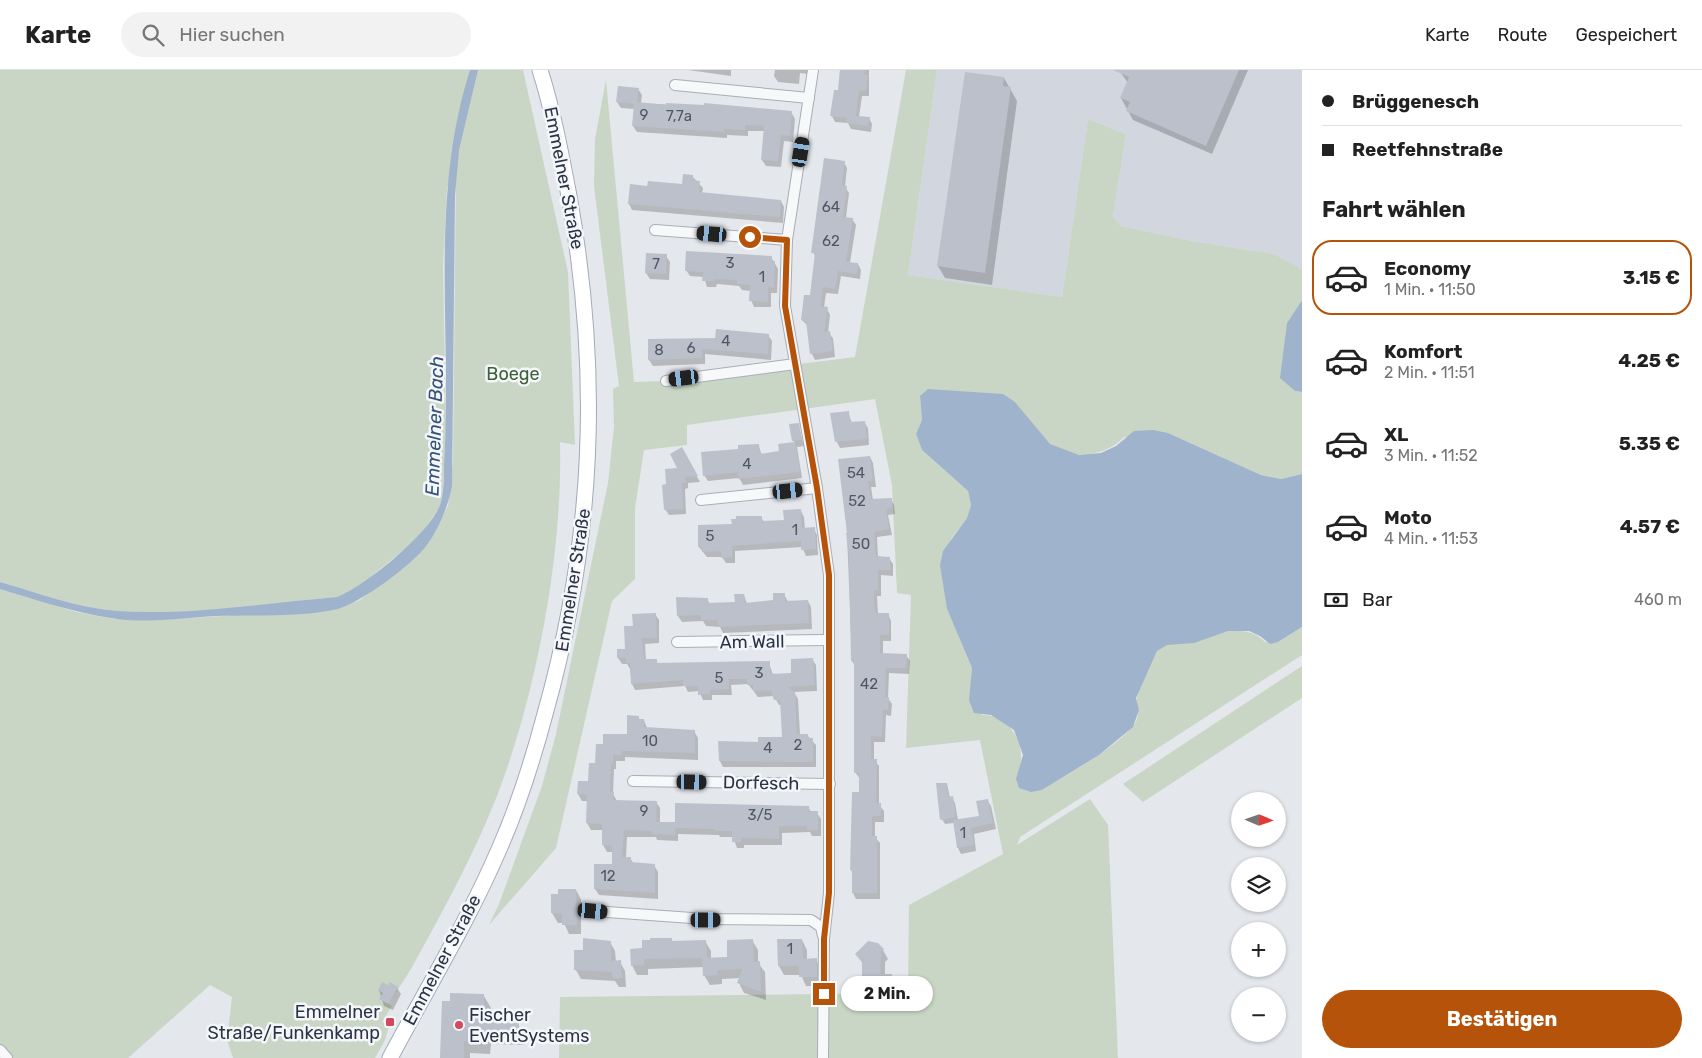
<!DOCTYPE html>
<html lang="de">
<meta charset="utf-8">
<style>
body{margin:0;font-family:Rubik,sans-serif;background:#f2f2f2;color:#222;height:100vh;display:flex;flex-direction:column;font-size:19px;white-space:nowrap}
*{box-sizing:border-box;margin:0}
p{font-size:16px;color:#767676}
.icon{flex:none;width:28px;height:28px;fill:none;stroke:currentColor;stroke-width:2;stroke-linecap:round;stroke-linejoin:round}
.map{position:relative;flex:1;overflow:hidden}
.panel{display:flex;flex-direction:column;background:#fff;width:400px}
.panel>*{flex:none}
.top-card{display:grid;align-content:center;height:110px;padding:0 20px;background:#fff}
.needle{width:32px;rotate:92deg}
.fabs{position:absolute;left:1231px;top:722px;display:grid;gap:10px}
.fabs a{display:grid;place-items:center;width:55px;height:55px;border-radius:50%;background:#fff;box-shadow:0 1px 4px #0004;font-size:25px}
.end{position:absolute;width:22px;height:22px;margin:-11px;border:6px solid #b45309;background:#fff;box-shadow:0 0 0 2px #fff}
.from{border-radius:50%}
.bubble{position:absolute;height:35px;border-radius:18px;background:#fff;box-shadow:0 1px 4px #0004;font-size:16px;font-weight:700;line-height:35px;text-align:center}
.car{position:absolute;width:15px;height:30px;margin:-15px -8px;border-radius:6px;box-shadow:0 0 4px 1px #0007;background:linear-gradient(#222 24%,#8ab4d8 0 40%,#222 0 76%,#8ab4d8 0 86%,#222 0)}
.top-card b{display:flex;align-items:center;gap:18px;height:48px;font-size:19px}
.top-card b+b{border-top:1px solid #e0e0e0}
.top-card i{width:12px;height:12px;background:#222}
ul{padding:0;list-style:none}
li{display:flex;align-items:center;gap:15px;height:75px;margin:0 10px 8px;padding:0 10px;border:2px solid transparent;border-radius:20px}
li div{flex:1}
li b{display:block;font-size:19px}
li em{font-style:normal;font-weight:700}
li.active{border-color:#b45309}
li>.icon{width:45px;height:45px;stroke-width:1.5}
h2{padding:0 20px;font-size:22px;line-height:60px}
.pay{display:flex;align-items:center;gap:12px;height:55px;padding:0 20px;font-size:19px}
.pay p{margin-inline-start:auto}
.button{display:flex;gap:10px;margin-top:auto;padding:10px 20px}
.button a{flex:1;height:58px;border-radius:30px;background:#b45309;color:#fff;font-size:20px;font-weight:700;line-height:58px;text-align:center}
header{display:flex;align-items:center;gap:30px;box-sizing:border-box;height:70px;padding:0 25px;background:#fff;border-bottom:1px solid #e0e0e0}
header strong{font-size:24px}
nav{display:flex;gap:28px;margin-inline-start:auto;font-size:18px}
.search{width:350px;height:45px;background:#f2f2f2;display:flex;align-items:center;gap:12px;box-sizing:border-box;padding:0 18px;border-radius:28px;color:#767676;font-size:19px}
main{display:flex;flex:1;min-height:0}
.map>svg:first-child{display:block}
.built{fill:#d2d6de}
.green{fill:#c9d6c5}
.water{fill:#9fb4cc}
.shadow{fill:#0003}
.building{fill:#bbc0ca}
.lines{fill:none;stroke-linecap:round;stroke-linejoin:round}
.minor-casing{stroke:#a9aeb7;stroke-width:12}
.primary-casing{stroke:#a3abb8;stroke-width:17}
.minor{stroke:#f7f8fa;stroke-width:10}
.primary{stroke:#fff;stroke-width:15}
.route{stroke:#b45309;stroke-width:6}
.poi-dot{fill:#d1495b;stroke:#f4f6f9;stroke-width:2}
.labels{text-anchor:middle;stroke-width:5;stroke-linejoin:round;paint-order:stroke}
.number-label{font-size:15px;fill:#4f5766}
.street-label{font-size:18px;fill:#2b3445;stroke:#f4f6f9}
.park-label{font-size:18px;fill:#3f6138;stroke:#f4f6f9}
.poi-label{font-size:18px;fill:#2b3445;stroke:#f4f6f9;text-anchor:end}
.water-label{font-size:19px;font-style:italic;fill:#34527a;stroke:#f4f6f9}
</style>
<header>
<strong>Karte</strong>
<div class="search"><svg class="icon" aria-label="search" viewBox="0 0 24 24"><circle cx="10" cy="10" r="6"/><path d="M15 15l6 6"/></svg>Hier suchen</div>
<nav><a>Karte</a><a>Route</a><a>Gespeichert</a></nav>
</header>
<main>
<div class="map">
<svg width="1302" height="988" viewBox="0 0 1302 988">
<rect width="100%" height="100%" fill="#e4e7ec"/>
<polygon class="built" points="937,0 1302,0 1302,199 1274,184 1192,171 1121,156 1113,147 1126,64 1088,49 1062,227 908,205"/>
<g class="green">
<path d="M0 0H523L568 202 575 375 560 372C563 485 536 627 495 731 472 788 442 843 412 897 404 911 397 920 389 934L392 936 382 952 389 956 385 970 375 988H233L227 970 232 927 210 915 128 988H0V519L77 542 113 549 157 550 337 539 360 530 409 493 427 475 448 436 453 392 456 108 447 117 443 198 446 357 443 418 440 437 418 468 353 521 338 527C266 534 189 546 118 541 78 538 39 523 0 512Z"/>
<path d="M906 0H937L908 205 1062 227 1088 49 1126 64 1113 147 1121 156 1192 171 1274 184 1302 199V230L1287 253 1295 321 1302 322V404L1281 409 1261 405 1168 363 1124 367C1106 386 1072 392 1050 374 1036 364 1026 345 1015 332L920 326 922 350 916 364 922 380 968 421 971 435 967 448 951 469 947 539 972 598 971 610 982 645C1008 644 1026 672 1020 696L1042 720C1067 704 1113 680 1132 657 1142 646 1136 640 1137 629 1137 619 1151 592 1156 583 1164 569 1188 574 1202 570 1207 569 1211 565 1216 564 1231 558 1254 559 1265 572H1278L1302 557V585L1020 767 1017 775 1090 729 1108 755 1118 988H559L560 927 908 923 909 835 1003 784 980 670 906 678 911 525 897 523 892 415 875 329 687 355V375L644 380 635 438V509L612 531 556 778 489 855 499 834 542 716 556 664 608 413 614 357 613 319 619 316 594 116 595 69 606 10 634 312 666 311 855 287Z"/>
<polygon points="1302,596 1302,628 1143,732 1123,714"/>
</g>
<g class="water">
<path d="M470 0H478L459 80 455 126 452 416C448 437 439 458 427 475 412 495 362 532 338 539 306 547 251 545 216 546 182 548 144 554 110 548 73 542 36 530 0 519V512C39 523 77 538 118 541 190 546 265 533 337 527 364 517 430 463 440 435 444 422 444 408 444 394 446 365 446 336 446 307 445 204 438 100 470 0Z"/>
<polygon points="1302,230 1302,322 1295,321 1280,308 1287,253"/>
<polygon points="928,319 1003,324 1015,332 1050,374 1079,385 1101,383 1116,376 1134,361 1153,360 1168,363 1261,405 1281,409 1302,404 1302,557 1278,572 1270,574 1260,566 1249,561 1228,561 1194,573 1167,575 1157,581 1136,628 1139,640 1133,657 1099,685 1042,720 1031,722 1019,718 1016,709 1023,685 1014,660 991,645 974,643 969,630 972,598 947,539 940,495 943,481 967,448 971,435 968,421 922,380 916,364 922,350 920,326"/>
</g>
<g class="shadow">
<polygon points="688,0 731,0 731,6"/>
<polygon points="775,0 810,0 809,4 800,3 799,14 778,12 774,6"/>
<polygon points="840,0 869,0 869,26 862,26 859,47 869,48 872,54 871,62 851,59 848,53 835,52 832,46 839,22"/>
<polygon points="1122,0 1248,0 1212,84 1133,50 1121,28 1128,13 1121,3"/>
<polygon points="1004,8 1017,31 992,215 945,208 938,196"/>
<polygon points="638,19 642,25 641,33 791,42 795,49 793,72 784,71 781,97 766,96 762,90 765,61 748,61 748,66 727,65 727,68 637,62 633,56 635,39 621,38 617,32"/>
<polygon points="844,92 847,98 845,117 849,123 846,148 852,149 856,155 850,193 858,194 861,200 860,209 841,206 838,224 826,223 824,238 827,239 830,245 828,263 833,268 835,287 815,290 812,284 808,256 802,250 811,227 816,188 813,182"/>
<polygon points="692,106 703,118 702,124 781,131 784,137 783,153 632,140 629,134 631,115 648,117 683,115"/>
<polygon points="666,186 670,192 669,210 650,209 646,203"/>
<polygon points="771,187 778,199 777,223 771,223 771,237 754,237 751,230 751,221 742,220 739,216 717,214 716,217 707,217 704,207 690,206 686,200"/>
<polygon points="768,265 772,271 771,290 705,284 705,294 653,296 649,290 716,269"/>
<polygon points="848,343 852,353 864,352 868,358 869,375 840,378 837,372"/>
<polygon points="798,354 804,376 797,377 802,408 743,415 739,408 708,411 704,405 739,380 758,375 762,385 780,382 794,373 791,355"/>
<polygon points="682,379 700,412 688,413 688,418 685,419 686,444 669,445 665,439 679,399"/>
<polygon points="870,387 873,393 876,417 871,417 873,430 891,429 894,435 895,444 888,445 892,465 877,467 878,488 889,488 893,494 893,506 881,505 881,526 877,526 878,545 888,544 891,551 891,571 883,571 883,585 906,585 910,591 909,604 889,603 888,628 892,634 891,646 886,645 885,672 874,672 874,690 879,696 879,735 884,741 884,752 875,752 875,767 880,773 880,829 856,829 853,823 853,804 851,800 853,723 860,723 860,709 855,702 855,596 852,591 847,464"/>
<polygon points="801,441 804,447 805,459 814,459 817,465 818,485 806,486 802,477 735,481 735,493 726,493 722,487 707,487 699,477 733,456 761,447 764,452 785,451"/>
<polygon points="784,524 788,532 808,531 811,537 812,559 723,563 720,557 706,556 703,551 682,552 678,546 707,529 710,534 736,533 744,525 747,534 774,531"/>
<polygon points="655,544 659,550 659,573 645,574 646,591 656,590 658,594 769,593 773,605 793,604 812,589 816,595 817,621 794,622 798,629 800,665 807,665 816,675 816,697 723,697 720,691 759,673 784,669 782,635 779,635 774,626 758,627 748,614 731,615 732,625 712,625 712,630 703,630 699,621 688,622 685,616 635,620 632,614 630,599 627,594 622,594 618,588 626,580 634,557"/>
<polygon points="638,647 640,650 644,650 647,658 694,661 698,668 698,690 625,687 625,691 616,691 616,699 614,699 613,724 617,731 656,732 660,738 660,753 676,754 808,737 812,743 817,743 821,749 821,766 812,766 810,762 782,763 782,775 744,775 744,778 737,778 733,767 720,767 719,765 678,764 678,771 657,770 656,767 627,767 626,788 630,788 634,794 654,795 658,802 658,829 599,825 595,819 613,795 613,782 607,782 603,775 603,760 591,760 587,753 588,731 582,731 578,724 589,713 604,675 628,666"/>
<polygon points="947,714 950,728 952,728 955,733 958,750 981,747 987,730 991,736 996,759 974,764 976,781 961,784 958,778 954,753 945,754 942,749"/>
<polygon points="576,820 581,829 581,864 569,864 564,853 558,853 552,843 559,825"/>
<polygon points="671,869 673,872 705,871 711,881 711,889 729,889 752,870 758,880 758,893 765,902 766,930 744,923 739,913 740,908 722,909 722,914 710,915 704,905 704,897 648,899 648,905 637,905 632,895 644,880"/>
<polygon points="802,870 807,880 807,890 816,890 822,899 822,916 806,916 801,905 784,905 779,896"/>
<polygon points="610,872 615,881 616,892 620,892 625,901 626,917 619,917 615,911 581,909 576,900 576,881 585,881"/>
<polygon points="883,880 888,889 885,892 885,905 891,905 897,914 894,929 873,929 863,907 864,895 856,884"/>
<polygon points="397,918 401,924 393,940 384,936 379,920"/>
<polygon points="484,926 491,938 491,953 518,954 525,967 525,975 491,974 490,984 470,983 470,988 441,988"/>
</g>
<g class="building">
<polygon points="840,0 865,0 864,5 868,5 866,21 859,20 856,46 870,47 868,56 846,53 847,48 830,46 834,20 838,20"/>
<polygon points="1113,0 1239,0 1206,76 1126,41 1130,32 1120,28 1129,7"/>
<polygon points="965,2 1004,7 1003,16 1011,17 985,203 937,196"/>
<polygon points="618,16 639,18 637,32 666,35 666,33 704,35 704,33 792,41 790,66 781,65 778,91 761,90 764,56 745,55 745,60 724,59 724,62 632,56 634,34 616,32"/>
<polygon points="824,88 845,91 842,115 847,116 843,147 853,148 846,192 858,193 857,204 838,201 835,219 823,217 821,236 828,237 824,262 830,261 833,281 810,284 806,251 801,250 804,225 810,225 815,183 811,183"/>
<polygon points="683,104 693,105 693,110 700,111 699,122 781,130 780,147 628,134 630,114 647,116 648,111 682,114"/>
<polygon points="686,181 772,186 772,191 775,191 774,218 768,217 768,232 749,231 750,215 737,214 737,210 714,209 714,211 702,211 703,202 685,201"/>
<polygon points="646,183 667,184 666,204 645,203"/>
<polygon points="716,259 769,264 768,284 702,279 702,288 648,290 648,269 715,268"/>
<polygon points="849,341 850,352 865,351 867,369 835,372 830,343"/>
<polygon points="799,353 802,370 792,371 789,354"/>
<polygon points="795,372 800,402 738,409 738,402 703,406 701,382 738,379 738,375 759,374 760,384 779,381 778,374"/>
<polygon points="682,377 698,406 685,407 686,413 682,413 683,439 664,440 662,415 666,414 665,399 677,398 670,384"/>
<polygon points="870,386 873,411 868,411 871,429 892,428 892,438 886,439 889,459 874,462 876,486 890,487 890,500 878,500 878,520 874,520 875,543 889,543 889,565 880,565 880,583 907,584 906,598 886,598 885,627 889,627 888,640 883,640 882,667 871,666 871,689 877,689 876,733 881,733 881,746 872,746 872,766 877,766 877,823 852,823 852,800 850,800 852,722 859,722 859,703 854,703 854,591 851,591 849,487 846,463 847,463 838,389"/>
<polygon points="801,439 802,458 815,457 816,479 801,480 801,471 732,476 732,487 721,488 721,481 702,482 702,477 698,477 698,455 732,454 731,449 736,449 736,446 762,446 762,451 784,450 783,440"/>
<polygon points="773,523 785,523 785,531 808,530 809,553 719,557 717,550 701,550 701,545 677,546 676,527 708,528 708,533 735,532 734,524 744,524 745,533 773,530"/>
<polygon points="656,543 657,568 642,568 644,589 657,589 657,593 770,591 770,604 791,603 791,589 813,588 815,615 788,617 795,622 797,664 808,664 808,668 813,668 813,692 719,691 718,671 758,672 758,667 782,667 780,630 774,630 771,620 753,621 753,615 747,615 747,609 729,609 729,619 710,620 710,624 698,625 698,616 683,616 683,610 631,614 630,593 626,593 626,588 617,588 617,579 625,579 624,556 633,556 632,544"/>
<polygon points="627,645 639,646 639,649 644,649 644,657 695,660 695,683 622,681 622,685 613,685 613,693 611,693 610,722 614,722 613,730 657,731 656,752 675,752 675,733 809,736 809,741 818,741 818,760 807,760 807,756 779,756 779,769 741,768 741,772 732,772 732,761 715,761 715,759 675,758 675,765 652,764 652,761 624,760 622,787 631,787 631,792 655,794 655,823 594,819 594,794 612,794 612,776 602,775 602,754 586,753 587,725 577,724 578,711 588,711 589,693 595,693 596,674 603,674 603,664 627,664"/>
<polygon points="936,713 947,713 948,727 953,726 956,747 940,750"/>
<polygon points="988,729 993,753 971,758 974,775 957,778 953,750 979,746 976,731"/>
<polygon points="558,819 576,819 577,855 562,855 562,844 551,843 551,824 558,824"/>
<polygon points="583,868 611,871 611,891 621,890 622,908 613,909 612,902 574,900 574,880 583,880"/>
<polygon points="650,868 672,868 672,871 706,870 707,888 644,889 644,895 631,896 630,879 642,878 642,870 650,870"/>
<polygon points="753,869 754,892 760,891 761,922 737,913 742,899 717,900 718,905 703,906 702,888 727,887 727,870"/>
<polygon points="777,869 802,869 803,889 817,888 817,907 799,907 799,896 778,896"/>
<polygon points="868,871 878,873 884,879 881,882 880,904 892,904 889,920 867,920 867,908 862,908 862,892 855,884"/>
<polygon points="382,912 388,915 390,912 398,917 389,934 379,929 383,923 378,920"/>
<polygon points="450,923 484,924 484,946 489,946 489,952 519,953 518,963 484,962 484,972 464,971 464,988 440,988 442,931 450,931"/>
</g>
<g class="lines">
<g class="minor-casing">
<g id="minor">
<polyline points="813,0 787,170 785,236 817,418 829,505 829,823 824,869 823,988"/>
<polyline points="675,15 809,28"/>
<polyline points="655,160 787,170"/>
<polyline points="666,311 795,294"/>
<polyline points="701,430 817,418"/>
<polyline points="677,572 827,570"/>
<polyline points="633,711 830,714"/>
<polyline points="593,841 706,849 811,850 821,857 823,866"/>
<polyline points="0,980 7,988"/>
</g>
</g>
<g class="primary-casing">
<path id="primary" d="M390 988C427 918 469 850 500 777 519 734 533 689 545 644 594 470 601 304 569 126 561 84 553 41 540 0"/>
</g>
<use href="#minor" class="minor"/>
<use href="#primary" class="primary"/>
</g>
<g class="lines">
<polyline class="route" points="750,167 787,170 785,236 817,418 829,505 829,823 824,869 824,924"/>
</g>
<g class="poi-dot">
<rect x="385" y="947" width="10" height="10" rx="2.5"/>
<circle cx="459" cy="955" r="5"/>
</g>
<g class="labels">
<g class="number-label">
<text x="644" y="50">9</text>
<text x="679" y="51">7,7a</text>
<text x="831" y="142">64</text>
<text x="831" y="176">62</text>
<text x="730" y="198">3</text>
<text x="656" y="199">7</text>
<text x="762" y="212">1</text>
<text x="726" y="276">4</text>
<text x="691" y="283">6</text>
<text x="659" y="285">8</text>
<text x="747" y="399">4</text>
<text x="856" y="408">54</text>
<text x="857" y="436">52</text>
<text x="795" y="465">1</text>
<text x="710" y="471">5</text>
<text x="861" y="479">50</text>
<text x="759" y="608">3</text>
<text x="719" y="613">5</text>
<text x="869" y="619">42</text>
<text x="650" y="676">10</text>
<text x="798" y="680">2</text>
<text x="768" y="683">4</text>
<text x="644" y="746">9</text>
<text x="760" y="750">3/5</text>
<text x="963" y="768">1</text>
<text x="608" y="811">12</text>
<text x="790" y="884">1</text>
</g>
<g class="street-label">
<text transform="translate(564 108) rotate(79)" y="6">Emmelner Straße</text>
<text transform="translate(573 510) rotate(-81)" y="6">Emmelner Straße</text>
<text transform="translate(752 572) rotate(-1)" y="6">Am Wall</text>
<text transform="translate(761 713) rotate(1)" y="6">Dorfesch</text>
<text transform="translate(442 890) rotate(-62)" y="6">Emmelner Straße</text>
</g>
<g class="park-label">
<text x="513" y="310">Boege</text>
</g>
<g class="poi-label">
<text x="380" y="948">Emmelner<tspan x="380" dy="21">Straße/Funkenkamp</tspan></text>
<text x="469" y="951" text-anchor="start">Fischer<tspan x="469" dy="21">EventSystems</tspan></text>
</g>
<g class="water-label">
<text transform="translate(434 356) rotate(-88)" y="7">Emmelner Bach</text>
</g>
</g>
</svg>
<div class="fabs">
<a><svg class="needle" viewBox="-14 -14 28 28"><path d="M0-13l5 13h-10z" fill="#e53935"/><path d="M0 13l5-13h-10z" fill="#767676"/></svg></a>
<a><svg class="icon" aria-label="layers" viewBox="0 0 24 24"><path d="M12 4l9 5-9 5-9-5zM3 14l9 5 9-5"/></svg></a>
<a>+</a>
<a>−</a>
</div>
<i class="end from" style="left:750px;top:167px"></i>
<i class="end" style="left:824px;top:924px"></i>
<div class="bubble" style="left:841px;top:906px;width:92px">2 Min.</div>
<i class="car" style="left:801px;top:82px;rotate:9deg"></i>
<i class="car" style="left:712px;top:164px;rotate:275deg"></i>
<i class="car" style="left:684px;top:308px;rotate:263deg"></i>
<i class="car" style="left:788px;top:421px;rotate:84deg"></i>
<i class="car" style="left:692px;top:712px;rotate:91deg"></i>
<i class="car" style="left:593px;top:841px;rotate:95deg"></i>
<i class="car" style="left:706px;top:850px;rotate:90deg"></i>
</div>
<section class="panel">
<div class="top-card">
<b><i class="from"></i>Brüggenesch</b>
<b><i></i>Reetfehnstraße</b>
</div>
<h2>Fahrt wählen</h2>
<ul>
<li class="active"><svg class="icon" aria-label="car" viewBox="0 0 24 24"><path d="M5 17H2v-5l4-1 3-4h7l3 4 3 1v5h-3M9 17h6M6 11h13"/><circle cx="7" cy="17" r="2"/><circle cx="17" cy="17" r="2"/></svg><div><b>Economy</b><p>1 Min. · 11:50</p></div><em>3.15 €</em></li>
<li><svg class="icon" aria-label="car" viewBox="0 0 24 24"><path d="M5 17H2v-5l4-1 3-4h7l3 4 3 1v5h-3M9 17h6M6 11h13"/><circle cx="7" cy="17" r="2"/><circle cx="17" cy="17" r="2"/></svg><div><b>Komfort</b><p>2 Min. · 11:51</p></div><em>4.25 €</em></li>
<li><svg class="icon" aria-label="car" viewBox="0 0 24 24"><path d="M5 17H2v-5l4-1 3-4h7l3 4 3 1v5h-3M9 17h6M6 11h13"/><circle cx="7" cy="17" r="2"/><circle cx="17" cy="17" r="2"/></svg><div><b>XL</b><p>3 Min. · 11:52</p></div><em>5.35 €</em></li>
<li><svg class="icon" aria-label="car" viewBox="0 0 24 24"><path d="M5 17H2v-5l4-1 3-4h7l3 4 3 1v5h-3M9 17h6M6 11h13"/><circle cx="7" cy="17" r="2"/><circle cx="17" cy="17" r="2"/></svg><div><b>Moto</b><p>4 Min. · 11:53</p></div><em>4.57 €</em></li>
</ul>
<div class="pay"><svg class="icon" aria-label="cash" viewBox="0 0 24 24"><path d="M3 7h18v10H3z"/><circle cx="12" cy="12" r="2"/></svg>Bar<p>460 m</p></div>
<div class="button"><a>Bestätigen</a></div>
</section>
</main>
